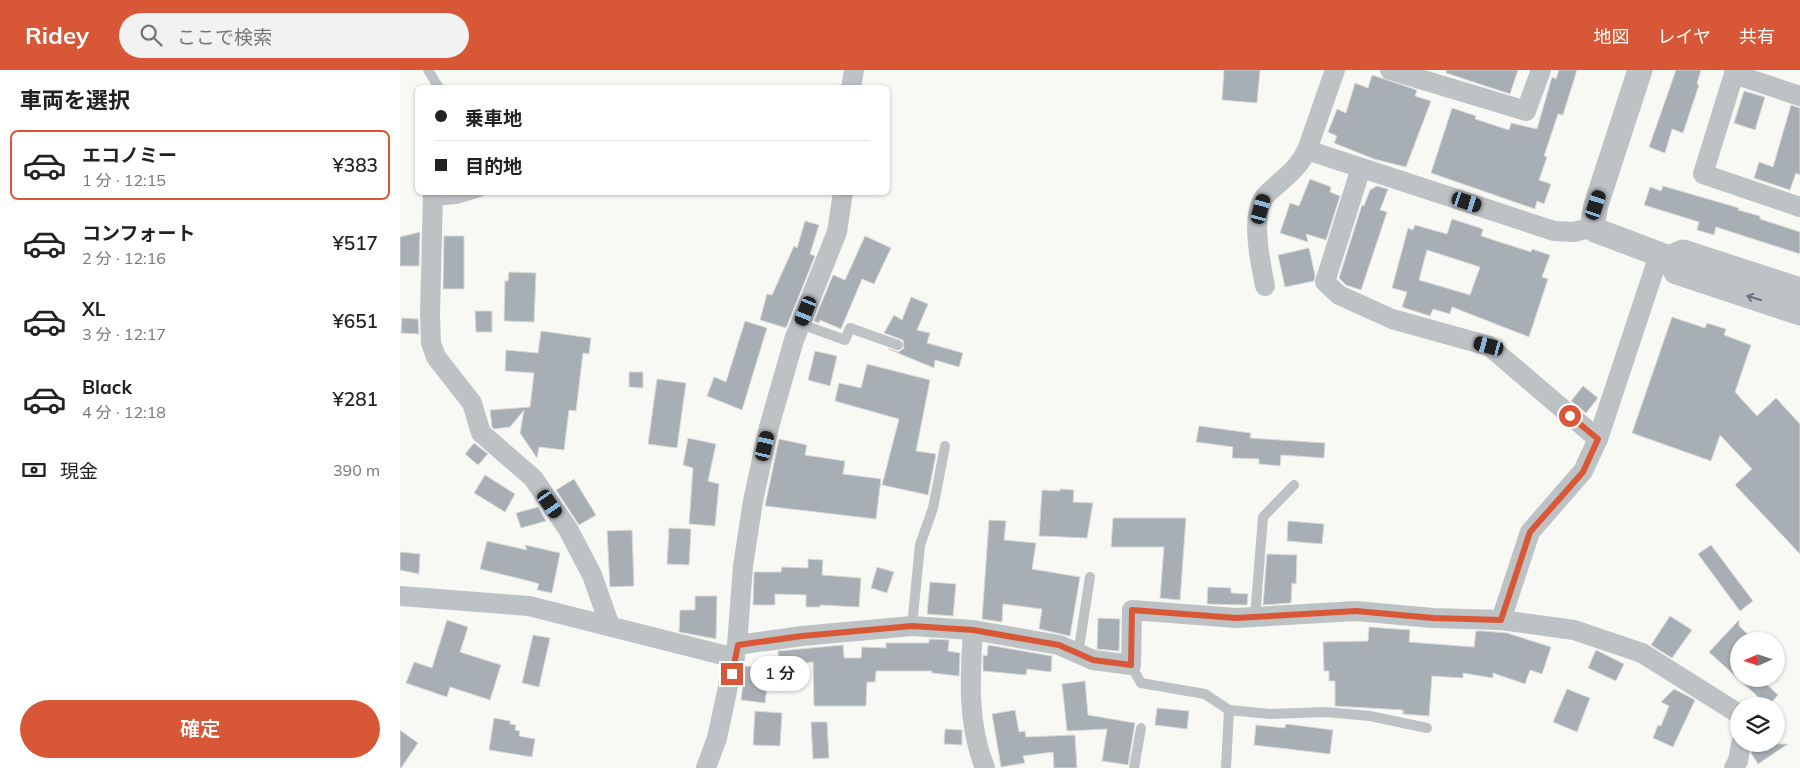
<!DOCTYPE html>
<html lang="ja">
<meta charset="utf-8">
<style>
body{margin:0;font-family:Mulish,"Noto Sans JP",sans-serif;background:#f2f2f2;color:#222;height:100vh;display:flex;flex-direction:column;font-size:19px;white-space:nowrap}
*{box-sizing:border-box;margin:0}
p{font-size:16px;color:#767676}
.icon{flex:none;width:28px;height:28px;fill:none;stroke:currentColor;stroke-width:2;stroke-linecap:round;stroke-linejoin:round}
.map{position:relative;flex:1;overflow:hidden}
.details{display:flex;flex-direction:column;background:#fff;width:400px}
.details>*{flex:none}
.hud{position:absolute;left:15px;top:15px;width:475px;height:110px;border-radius:8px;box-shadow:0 1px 4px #0004;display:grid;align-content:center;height:110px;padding:0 20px;background:#fff}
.needle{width:32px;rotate:267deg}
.tools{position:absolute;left:1330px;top:562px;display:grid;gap:10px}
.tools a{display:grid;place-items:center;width:55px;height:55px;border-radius:50%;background:#fff;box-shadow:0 1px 4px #0004;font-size:25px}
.end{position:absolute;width:22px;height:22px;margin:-11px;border:6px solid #d85736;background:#fff;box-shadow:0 0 0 2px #fff}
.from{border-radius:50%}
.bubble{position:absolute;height:35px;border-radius:18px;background:#fff;box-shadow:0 1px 4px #0004;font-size:16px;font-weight:600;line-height:35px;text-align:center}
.car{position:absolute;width:15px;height:30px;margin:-15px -8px;border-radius:6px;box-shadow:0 0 4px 1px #0007;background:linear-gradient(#222 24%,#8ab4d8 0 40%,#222 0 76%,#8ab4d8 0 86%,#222 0)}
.hud b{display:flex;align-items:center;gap:18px;height:48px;font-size:19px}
.hud b+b{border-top:1px solid #e0e0e0}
.hud i{width:12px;height:12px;background:#222}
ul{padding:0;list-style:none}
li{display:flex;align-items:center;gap:15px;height:70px;margin:0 10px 8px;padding:0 10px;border:2px solid transparent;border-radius:8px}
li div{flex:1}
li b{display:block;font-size:19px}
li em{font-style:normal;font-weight:600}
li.current{border-color:#d85736}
li>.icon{width:45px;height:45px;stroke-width:1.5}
h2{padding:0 20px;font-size:22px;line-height:60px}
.pay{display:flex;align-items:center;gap:12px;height:55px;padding:0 20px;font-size:19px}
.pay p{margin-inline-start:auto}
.button{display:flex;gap:10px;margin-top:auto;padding:10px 20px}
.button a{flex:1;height:58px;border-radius:30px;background:#d85736;color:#fff;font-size:20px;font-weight:600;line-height:58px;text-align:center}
header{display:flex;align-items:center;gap:30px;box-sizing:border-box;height:70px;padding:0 25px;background:#d85736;color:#fff}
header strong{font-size:24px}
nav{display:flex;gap:28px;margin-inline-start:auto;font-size:18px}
.search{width:350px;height:45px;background:#f2f2f2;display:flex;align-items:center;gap:12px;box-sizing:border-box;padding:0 18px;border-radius:28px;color:#767676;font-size:19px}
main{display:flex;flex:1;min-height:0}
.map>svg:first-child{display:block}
.building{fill:#a7afb4;stroke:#dadad8;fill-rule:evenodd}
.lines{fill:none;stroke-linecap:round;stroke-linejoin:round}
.service{stroke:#bdc2c5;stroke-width:10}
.minor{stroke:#bdc2c5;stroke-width:20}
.tertiary{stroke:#bdc2c5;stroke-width:25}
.oneway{stroke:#65747e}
.route{stroke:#d85736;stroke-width:6}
</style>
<header>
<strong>Ridey</strong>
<div class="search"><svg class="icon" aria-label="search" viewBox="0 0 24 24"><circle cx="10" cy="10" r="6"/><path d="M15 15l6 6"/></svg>ここで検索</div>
<nav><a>地図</a><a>レイヤ</a><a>共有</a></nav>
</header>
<main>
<section class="details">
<h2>車両を選択</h2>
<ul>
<li class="current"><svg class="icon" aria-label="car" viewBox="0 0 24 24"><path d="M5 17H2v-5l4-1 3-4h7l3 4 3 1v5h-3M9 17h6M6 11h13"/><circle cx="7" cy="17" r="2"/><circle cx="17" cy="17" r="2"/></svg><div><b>エコノミー</b><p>1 分 · 12:15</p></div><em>¥383</em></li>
<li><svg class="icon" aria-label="car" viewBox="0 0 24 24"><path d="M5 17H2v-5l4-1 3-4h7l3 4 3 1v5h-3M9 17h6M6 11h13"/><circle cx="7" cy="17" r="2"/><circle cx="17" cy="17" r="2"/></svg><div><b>コンフォート</b><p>2 分 · 12:16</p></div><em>¥517</em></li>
<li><svg class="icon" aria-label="car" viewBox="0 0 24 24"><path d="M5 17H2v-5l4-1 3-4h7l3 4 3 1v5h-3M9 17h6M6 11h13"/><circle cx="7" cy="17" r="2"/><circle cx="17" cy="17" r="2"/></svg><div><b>XL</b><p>3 分 · 12:17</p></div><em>¥651</em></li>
<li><svg class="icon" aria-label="car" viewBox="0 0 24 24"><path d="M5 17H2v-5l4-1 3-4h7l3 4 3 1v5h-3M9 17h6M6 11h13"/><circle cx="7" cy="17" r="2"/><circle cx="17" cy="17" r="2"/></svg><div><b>Black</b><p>4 分 · 12:18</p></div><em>¥281</em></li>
</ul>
<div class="pay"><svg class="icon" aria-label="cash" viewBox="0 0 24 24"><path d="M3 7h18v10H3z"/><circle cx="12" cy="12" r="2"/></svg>現金<p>390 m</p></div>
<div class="button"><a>確定</a></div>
</section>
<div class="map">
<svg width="1400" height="698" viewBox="0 0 1400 698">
<rect width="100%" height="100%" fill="#f8f8f5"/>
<g class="building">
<polygon points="824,0 860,0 857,33 822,30"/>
<polygon points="1046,0 1118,0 1110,24 1046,3"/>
<polygon points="1159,0 1177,0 1163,45 1158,44 1144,86 1147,87 1139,110 1151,114 1144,134 1137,131 1135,139 1031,103 1052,38 1076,46 1075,49 1109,60 1111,53 1137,59 1152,7 1156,9"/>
<polygon points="1276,0 1301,0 1297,14 1299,15 1283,63 1272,59 1265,83 1249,77"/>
<polygon points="972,5 1017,20 1015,26 1031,31 1006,97 974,89 934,73 937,66 928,62 937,39 946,43 955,13 968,18"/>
<polygon points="1344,21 1365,27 1355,60 1334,53"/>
<polygon points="1391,35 1400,38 1400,105 1396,103 1390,120 1354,108 1359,92 1373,97"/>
<polygon points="910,109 931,117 930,122 940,126 926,170 906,164 908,172 880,163 890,133 899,136"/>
<polygon points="977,116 988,119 980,140 987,142 961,220 946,215 939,208 962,135 964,136 970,120"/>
<polygon points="1263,116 1339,138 1338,140 1360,146 1360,149 1400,162 1400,184 1316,157 1314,165 1297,160 1299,152 1244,135 1250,117 1261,121"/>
<path d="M1052 149 1083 159 1081 166 1131 182 1132 179 1150 185 1142 207 1148 209 1129 267 1052 237 1050 244 1033 239 1030 246 1002 237 1007 222 992 218 1008 158 1013 160 1015 155 1047 164ZM1027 180 1080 197 1070 225 1019 210Z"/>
<polygon points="405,151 419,155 410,184 415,186 386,258 360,250 367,224 372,225 394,176 397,178"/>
<polygon points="20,162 19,196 0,196 0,167"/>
<polygon points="44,166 64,166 64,219 43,219"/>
<polygon points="465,166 491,178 474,214 462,209 441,259 420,250 419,253 414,251 433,205 445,210"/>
<polygon points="909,178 915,205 914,211 885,217 878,185"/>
<polygon points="109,202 136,203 134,252 104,251 105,211 108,211"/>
<polygon points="511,227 528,234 517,260 530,263 527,273 563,283 559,297 535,290 534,298 488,279 499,282 504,278 503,270 484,263 494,245 502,250"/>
<polygon points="75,241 92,241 92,262 76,262"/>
<polygon points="1272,247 1305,258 1307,253 1326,259 1324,265 1351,275 1335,322 1357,346 1376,328 1400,354 1400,484 1335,415 1352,399 1320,365 1311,391 1232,363"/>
<polygon points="2,248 18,249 19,264 1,263"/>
<polygon points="345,251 367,258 342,340 307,326 314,307 326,312"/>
<polygon points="141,261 191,268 189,284 183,283 176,341 169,340 164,380 139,377 137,388 120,363 124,340 110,357 94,359 92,357 90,340 130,337 134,303 105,301 106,280 138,283"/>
<polygon points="415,281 437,286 430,316 408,310"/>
<polygon points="467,294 530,310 516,381 536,384 528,425 482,415 499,349 435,331 439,313 461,318"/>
<polygon points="229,302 243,302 243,318 229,317"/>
<polygon points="257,309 286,313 277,378 248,374"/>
<polygon points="1183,316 1198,328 1186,343 1171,331"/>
<polygon points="799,356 851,363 850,368 925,373 924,388 881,385 880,396 859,394 859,389 832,388 833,377 796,372"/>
<polygon points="288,368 316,374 308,411 319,414 315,456 289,454 293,398 283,395"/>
<polygon points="379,369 407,375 405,385 445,391 443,404 481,409 476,449 365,436"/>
<polygon points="74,373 88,384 78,395 65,384"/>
<polygon points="85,405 115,424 105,442 74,423"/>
<polygon points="174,409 196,445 179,455 156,420"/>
<polygon points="660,419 674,420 673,432 693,433 687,468 639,466 642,420 660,421"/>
<polygon points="138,437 146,451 121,458 116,443"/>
<polygon points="713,448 786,448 780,530 760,528 764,477 711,477"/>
<polygon points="589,450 606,451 604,470 636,473 632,499 680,507 670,566 639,559 642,539 603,534 602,552 582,549"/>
<polygon points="888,451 924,454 922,474 887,471"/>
<polygon points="269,458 291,459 289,495 267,494"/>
<polygon points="232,460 234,516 210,517 207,461"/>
<polygon points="87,471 127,480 125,475 160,483 152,523 137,520 139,514 133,512 80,499"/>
<polygon points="1311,475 1353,531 1340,541 1298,484"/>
<polygon points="0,482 20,484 19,504 0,500"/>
<polygon points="867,484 897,485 896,514 892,513 891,533 863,535"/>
<polygon points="408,489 423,490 422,505 461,508 459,537 420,535 420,537 406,537 406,525 375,524 375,535 353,535 354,502 381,502 382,497 408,498"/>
<polygon points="477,497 494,502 487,523 471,518"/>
<polygon points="530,512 556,514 553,546 527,544"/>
<polygon points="808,517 831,518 831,523 848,524 847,535 807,534"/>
<polygon points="295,526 317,526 316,569 279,562 280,540 295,540"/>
<polygon points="1270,546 1292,560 1272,588 1251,575"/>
<polygon points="698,548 720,549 719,581 697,579"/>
<polygon points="47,550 68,557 60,582 101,595 90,630 50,617 47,627 6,613 14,592 32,598"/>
<polygon points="1339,550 1339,556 1355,571 1339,571 1339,609 1361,609 1378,625 1368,636 1309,582"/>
<polygon points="969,557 1010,560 1009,572 1074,577 1076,561 1083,561 1107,563 1151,577 1142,604 1130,600 1125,614 1093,603 1093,608 1063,603 1063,608 1032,606 1029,646 1003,644 1003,640 935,636 935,611 929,611 929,601 924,601 923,572 968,571"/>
<polygon points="133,565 150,568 139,617 122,613"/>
<polygon points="529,569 549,570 548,581 560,583 559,606 532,603 532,601 476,601 475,612 467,612 466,636 414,636 413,592 379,595 378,581 443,575 444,588 461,588 462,577 486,578 486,573 529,573"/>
<polygon points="588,575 652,586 651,602 627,599 626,605 583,601 583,585 587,586"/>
<polygon points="1196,580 1224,594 1216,611 1188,598"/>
<polygon points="355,591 370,593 365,633 341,630 345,596 354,597"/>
<polygon points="685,611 688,645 735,653 728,695 702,691 707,659 667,661 662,614"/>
<polygon points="1167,619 1190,628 1177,662 1153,652"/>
<polygon points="1274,619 1295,630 1273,677 1253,668 1258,655 1261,656 1269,636 1261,632"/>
<polygon points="757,638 789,641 787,659 755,655"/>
<polygon points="615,640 619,662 625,661 626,667 675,665 677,698 654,698 653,682 623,686 625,693 601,697 592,644"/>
<polygon points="355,641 382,643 380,676 353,675"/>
<polygon points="94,648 110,651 110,654 116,655 115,660 120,661 119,666 135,669 132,687 89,680"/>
<polygon points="411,652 427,652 429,688 413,689"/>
<polygon points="886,654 933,660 930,684 854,675 856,655 885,658"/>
<polygon points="545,659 562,660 562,675 544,674"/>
<polygon points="0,660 18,673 1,698 0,698"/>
<polygon points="1359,674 1388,674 1358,694 1351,683 1352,678"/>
</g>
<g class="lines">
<g class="service">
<polyline points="28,0 39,18"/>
<polyline points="33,131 57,129 80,122"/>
<polyline points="401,254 445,270 450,258 498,275"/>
<polyline points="855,547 863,447 894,415"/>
<polyline points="512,556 520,475 533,438 545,376"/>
<polyline points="678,584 690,507"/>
<polyline points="731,595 741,613 805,624 829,640 826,698"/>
<polyline points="829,640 870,644 926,642 970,646 1027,658"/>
<polyline points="734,698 741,658"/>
</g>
<g class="minor">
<polyline points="935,0 907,80 1154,161 1174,162 1193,157"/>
<polyline points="990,0 1126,41 1141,0"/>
<polyline points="1336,0 1334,4 1400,26"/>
<polyline points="1334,4 1303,104 1400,137"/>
<polyline points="451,18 454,0"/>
<polyline points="961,98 925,212 939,225 992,249 1089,276 1198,369"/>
<polyline points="33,122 30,245 31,273 36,287 72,333 81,363 133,408 168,459 192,505 210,556"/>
<path d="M865 216C861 195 849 143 866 125 882 109 897 101 907 80"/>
<polyline points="0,526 129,536 335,588"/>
<polyline points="1101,550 1130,462 1183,401 1198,369 1259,185"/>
<path d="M573 560C570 607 567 653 585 698"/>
<polyline points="337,575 402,566 512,556 573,560 659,575 693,590 731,595 732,540 836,548 956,541 1033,548 1101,550 1174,560 1242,583 1339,644"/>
<polyline points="306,698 317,668 337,575 343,496 353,431 369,357 394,270 437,162 443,122"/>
<polyline points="1334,698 1338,691 1341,674"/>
</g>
<g class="tertiary">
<polyline points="1240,0 1196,135 1193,152 1195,160 1269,188 1283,182 1400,220"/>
<polyline points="1269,188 1276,202 1400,243"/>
</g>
</g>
<defs><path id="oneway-shaft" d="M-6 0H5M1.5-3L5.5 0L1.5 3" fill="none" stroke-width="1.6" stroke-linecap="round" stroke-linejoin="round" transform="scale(1.25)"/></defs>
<use class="oneway" href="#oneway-shaft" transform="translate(1354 228) rotate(-162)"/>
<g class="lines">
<polyline class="route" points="332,604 338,575 402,566 512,556 573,560 659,575 693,590 731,595 732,540 836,548 956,541 1033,548 1101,550 1130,462 1183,402 1198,369 1170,346"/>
</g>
</svg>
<div class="tools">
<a><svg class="needle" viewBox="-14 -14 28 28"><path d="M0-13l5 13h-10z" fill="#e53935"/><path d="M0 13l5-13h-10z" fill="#767676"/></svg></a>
<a><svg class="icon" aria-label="layers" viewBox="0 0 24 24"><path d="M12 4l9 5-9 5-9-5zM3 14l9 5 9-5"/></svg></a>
</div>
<i class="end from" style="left:1170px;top:346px"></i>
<i class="end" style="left:332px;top:604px"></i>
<div class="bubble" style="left:350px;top:586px;width:60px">1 分</div>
<i class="car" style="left:1067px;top:132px;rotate:108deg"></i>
<i class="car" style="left:1196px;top:135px;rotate:18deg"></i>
<i class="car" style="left:861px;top:139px;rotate:15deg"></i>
<i class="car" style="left:406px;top:241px;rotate:202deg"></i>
<i class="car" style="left:1089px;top:276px;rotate:285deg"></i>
<i class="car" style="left:365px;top:376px;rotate:13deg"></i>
<i class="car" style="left:150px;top:434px;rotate:145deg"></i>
<div class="hud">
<b><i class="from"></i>乗車地</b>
<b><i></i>目的地</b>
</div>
</div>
</main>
